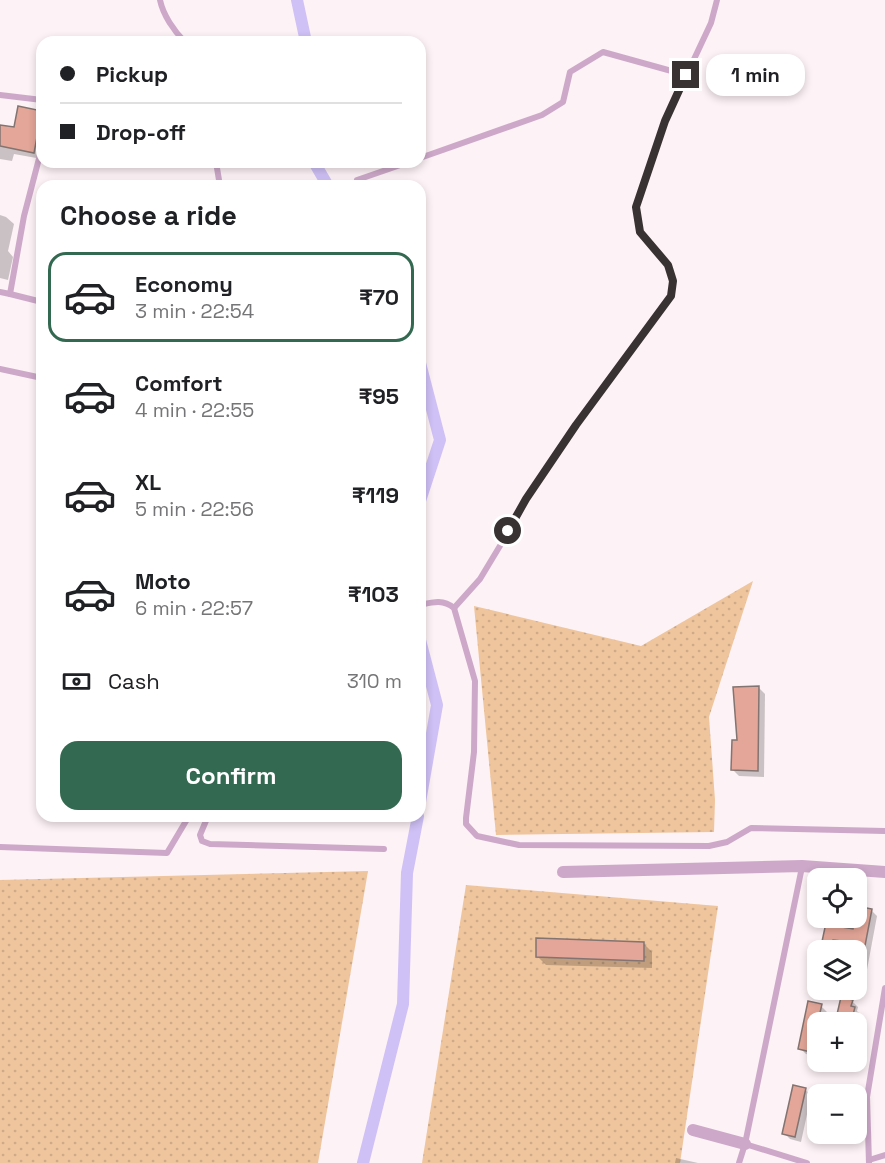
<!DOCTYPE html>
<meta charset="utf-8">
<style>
body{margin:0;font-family:"Space Grotesk",sans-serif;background:#f6f6f6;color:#202124;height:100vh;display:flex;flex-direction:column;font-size:22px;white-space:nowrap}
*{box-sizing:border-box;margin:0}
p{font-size:20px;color:#757577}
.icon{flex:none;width:33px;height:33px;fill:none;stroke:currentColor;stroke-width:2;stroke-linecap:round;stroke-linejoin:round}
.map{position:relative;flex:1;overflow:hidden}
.side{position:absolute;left:36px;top:180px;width:390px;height:642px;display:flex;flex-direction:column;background:#fff;border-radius:18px;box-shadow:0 3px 9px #0003}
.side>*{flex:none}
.hud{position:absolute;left:36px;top:36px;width:390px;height:132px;border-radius:18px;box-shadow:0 3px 9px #0003;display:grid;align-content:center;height:132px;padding:0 24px;background:#fff}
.controls{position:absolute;left:807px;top:868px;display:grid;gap:12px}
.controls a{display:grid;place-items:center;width:60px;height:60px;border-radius:12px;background:#fff;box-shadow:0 3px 9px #0003;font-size:30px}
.end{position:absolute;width:27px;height:27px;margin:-14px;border:8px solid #383233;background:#fff;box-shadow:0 0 0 3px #fff}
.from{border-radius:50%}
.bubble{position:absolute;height:42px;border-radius:18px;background:#fff;box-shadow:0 3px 9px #0003;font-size:20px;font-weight:600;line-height:42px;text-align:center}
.hud b{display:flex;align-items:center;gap:21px;height:57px;font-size:22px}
.hud b+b{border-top:2px solid #e0e0e0}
.hud i{width:15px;height:15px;background:#202124}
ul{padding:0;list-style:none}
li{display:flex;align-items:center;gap:18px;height:90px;margin:0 12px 9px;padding:0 12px;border:3px solid transparent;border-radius:18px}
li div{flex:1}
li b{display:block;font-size:22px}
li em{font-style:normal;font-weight:600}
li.active{border-color:#336950}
li>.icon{width:54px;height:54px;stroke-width:1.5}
h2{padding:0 24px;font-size:27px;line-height:72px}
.pay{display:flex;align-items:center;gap:15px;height:66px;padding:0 24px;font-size:22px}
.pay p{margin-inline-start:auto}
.cta{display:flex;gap:12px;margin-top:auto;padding:12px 24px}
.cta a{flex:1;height:69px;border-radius:18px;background:#336950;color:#fff;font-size:24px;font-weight:600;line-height:69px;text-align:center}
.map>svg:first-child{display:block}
.grass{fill:url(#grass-dots)}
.shadow{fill:#0003}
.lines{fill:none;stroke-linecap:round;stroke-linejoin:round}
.canal{stroke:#cfc0f5;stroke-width:12}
.building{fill:#e3a698;stroke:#837471;stroke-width:1.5}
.service{stroke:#cda8c9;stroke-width:6}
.minor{stroke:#cda8c9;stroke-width:12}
.route{stroke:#383233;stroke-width:8}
</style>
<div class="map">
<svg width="885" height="1163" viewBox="0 0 885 1163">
<defs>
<pattern id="grass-dots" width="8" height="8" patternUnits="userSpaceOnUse" patternTransform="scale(1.5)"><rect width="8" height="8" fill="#efc59d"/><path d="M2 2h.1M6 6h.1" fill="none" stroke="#ceaa88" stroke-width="1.8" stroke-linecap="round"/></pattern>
</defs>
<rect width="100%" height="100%" fill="#fdf2f5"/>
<g class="grass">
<polygon points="753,581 709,717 715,800 714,832 496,835 474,606 641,646"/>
<polygon points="368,871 318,1163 0,1163 0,880"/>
<polygon points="466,885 718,906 680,1163 422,1163"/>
</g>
<g class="shadow">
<polygon points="41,112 42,159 14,154 12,161 0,159 0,126 16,129"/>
<polygon points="0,215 6,217 14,224 8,251 13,257 8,280 0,278"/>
<polygon points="759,688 765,694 764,777 739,776 733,770 738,741"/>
<polygon points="871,910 877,916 866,975 856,973 856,951 851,951 851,947 839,945 837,951 822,951 829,918 856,918"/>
<polygon points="644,944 652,952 652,968 546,965 537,956"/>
<polygon points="852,1001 858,1007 857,1011 860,1014 856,1030 856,1023 837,1023"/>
<polygon points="821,1006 827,1012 825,1023 818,1023 817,1057 806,1054 800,1048"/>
<polygon points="805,1089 811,1096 801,1142 790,1139 784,1133"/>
<polygon points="676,1158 698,1163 675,1163"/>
</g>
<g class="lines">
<g class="canal">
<polyline points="297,0 306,42"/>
<polyline points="314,162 328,186"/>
<polyline points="420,363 440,440 420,501"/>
<polyline points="420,640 437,705 420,802"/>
<polyline points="363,1163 403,1004 407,873 418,816"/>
</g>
</g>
<g class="building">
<polygon points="18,106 42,111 34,153 0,146 0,125 14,127"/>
<polygon points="759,686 758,771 731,770 732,740 737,740 733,687"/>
<polygon points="857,906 872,909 864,951 849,951 851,942 833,940 830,951 820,951 827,918 837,918 835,926 853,929"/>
<polygon points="536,938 644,942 644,961 536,957"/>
<polygon points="841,997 853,1000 851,1006 855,1007 851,1023 835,1023"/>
<polygon points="808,1001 822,1004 811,1052 798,1049"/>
<polygon points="793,1085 806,1088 795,1137 782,1134"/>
</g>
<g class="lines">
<g class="service">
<path d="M160 0C163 15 174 31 185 42"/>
<polyline points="0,95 42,100"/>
<polyline points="420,158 542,115 563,102 570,72 603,52 686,75"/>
<polyline points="216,162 220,186"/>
<polyline points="357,180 409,162"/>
<polyline points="0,292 10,294 24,216 42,147"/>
<polyline points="10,294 42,302"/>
<polyline points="0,369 42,378"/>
<path d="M420 605C433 602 443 599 454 608L475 681 474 752 466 818V824L477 836 519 845 709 846 727 842 751 828 885 831"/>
<polyline points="454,608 480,579 515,521 526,499 576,425 671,296 673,281 668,265 640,232 636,207 665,121 711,23 717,0"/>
<polyline points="208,816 200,835 202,841 210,844 384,849"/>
<polyline points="0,847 167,853 189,816"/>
<polyline points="802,867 745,1144 807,1163"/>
<polyline points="869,1160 885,1155"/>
<polyline points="739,1163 745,1144"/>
<polyline points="869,1163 867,1097 885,988"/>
</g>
<g class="minor">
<polyline points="563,872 802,866 885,872"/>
<polyline points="693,1130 745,1144"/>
</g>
</g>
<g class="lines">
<polyline class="route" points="508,531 526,499 576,425 671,296 673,281 668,265 640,232 636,207 665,121 686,75"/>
</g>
</svg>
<div class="controls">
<a><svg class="icon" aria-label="locate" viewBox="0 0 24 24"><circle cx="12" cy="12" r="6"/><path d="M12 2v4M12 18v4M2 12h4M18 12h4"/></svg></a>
<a><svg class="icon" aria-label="layers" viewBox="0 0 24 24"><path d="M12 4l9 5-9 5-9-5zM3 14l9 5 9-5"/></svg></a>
<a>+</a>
<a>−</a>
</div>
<i class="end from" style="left:508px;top:531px"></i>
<i class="end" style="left:686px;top:75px"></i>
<div class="bubble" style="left:706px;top:54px;width:99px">1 min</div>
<div class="hud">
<b><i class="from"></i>Pickup</b>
<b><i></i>Drop-off</b>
</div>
<section class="side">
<h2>Choose a ride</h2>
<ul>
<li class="active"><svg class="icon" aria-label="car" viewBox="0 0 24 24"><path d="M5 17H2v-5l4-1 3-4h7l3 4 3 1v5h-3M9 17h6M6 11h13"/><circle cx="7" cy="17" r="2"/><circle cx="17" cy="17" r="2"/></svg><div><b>Economy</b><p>3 min · 22:54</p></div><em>₹70</em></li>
<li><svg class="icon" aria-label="car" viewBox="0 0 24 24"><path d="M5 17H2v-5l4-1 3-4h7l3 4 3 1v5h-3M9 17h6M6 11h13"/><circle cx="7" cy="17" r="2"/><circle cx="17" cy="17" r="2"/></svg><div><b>Comfort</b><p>4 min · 22:55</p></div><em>₹95</em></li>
<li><svg class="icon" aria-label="car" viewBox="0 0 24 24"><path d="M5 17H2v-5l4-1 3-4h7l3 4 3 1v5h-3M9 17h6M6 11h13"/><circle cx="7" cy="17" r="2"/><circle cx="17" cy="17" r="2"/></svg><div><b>XL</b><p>5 min · 22:56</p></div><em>₹119</em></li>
<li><svg class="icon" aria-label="car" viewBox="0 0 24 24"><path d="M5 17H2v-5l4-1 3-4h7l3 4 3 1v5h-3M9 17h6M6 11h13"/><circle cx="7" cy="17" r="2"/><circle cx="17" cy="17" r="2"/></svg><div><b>Moto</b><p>6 min · 22:57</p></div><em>₹103</em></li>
</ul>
<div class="pay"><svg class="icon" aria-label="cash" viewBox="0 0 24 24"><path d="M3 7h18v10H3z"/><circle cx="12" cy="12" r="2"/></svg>Cash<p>310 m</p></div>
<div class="cta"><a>Confirm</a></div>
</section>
</div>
